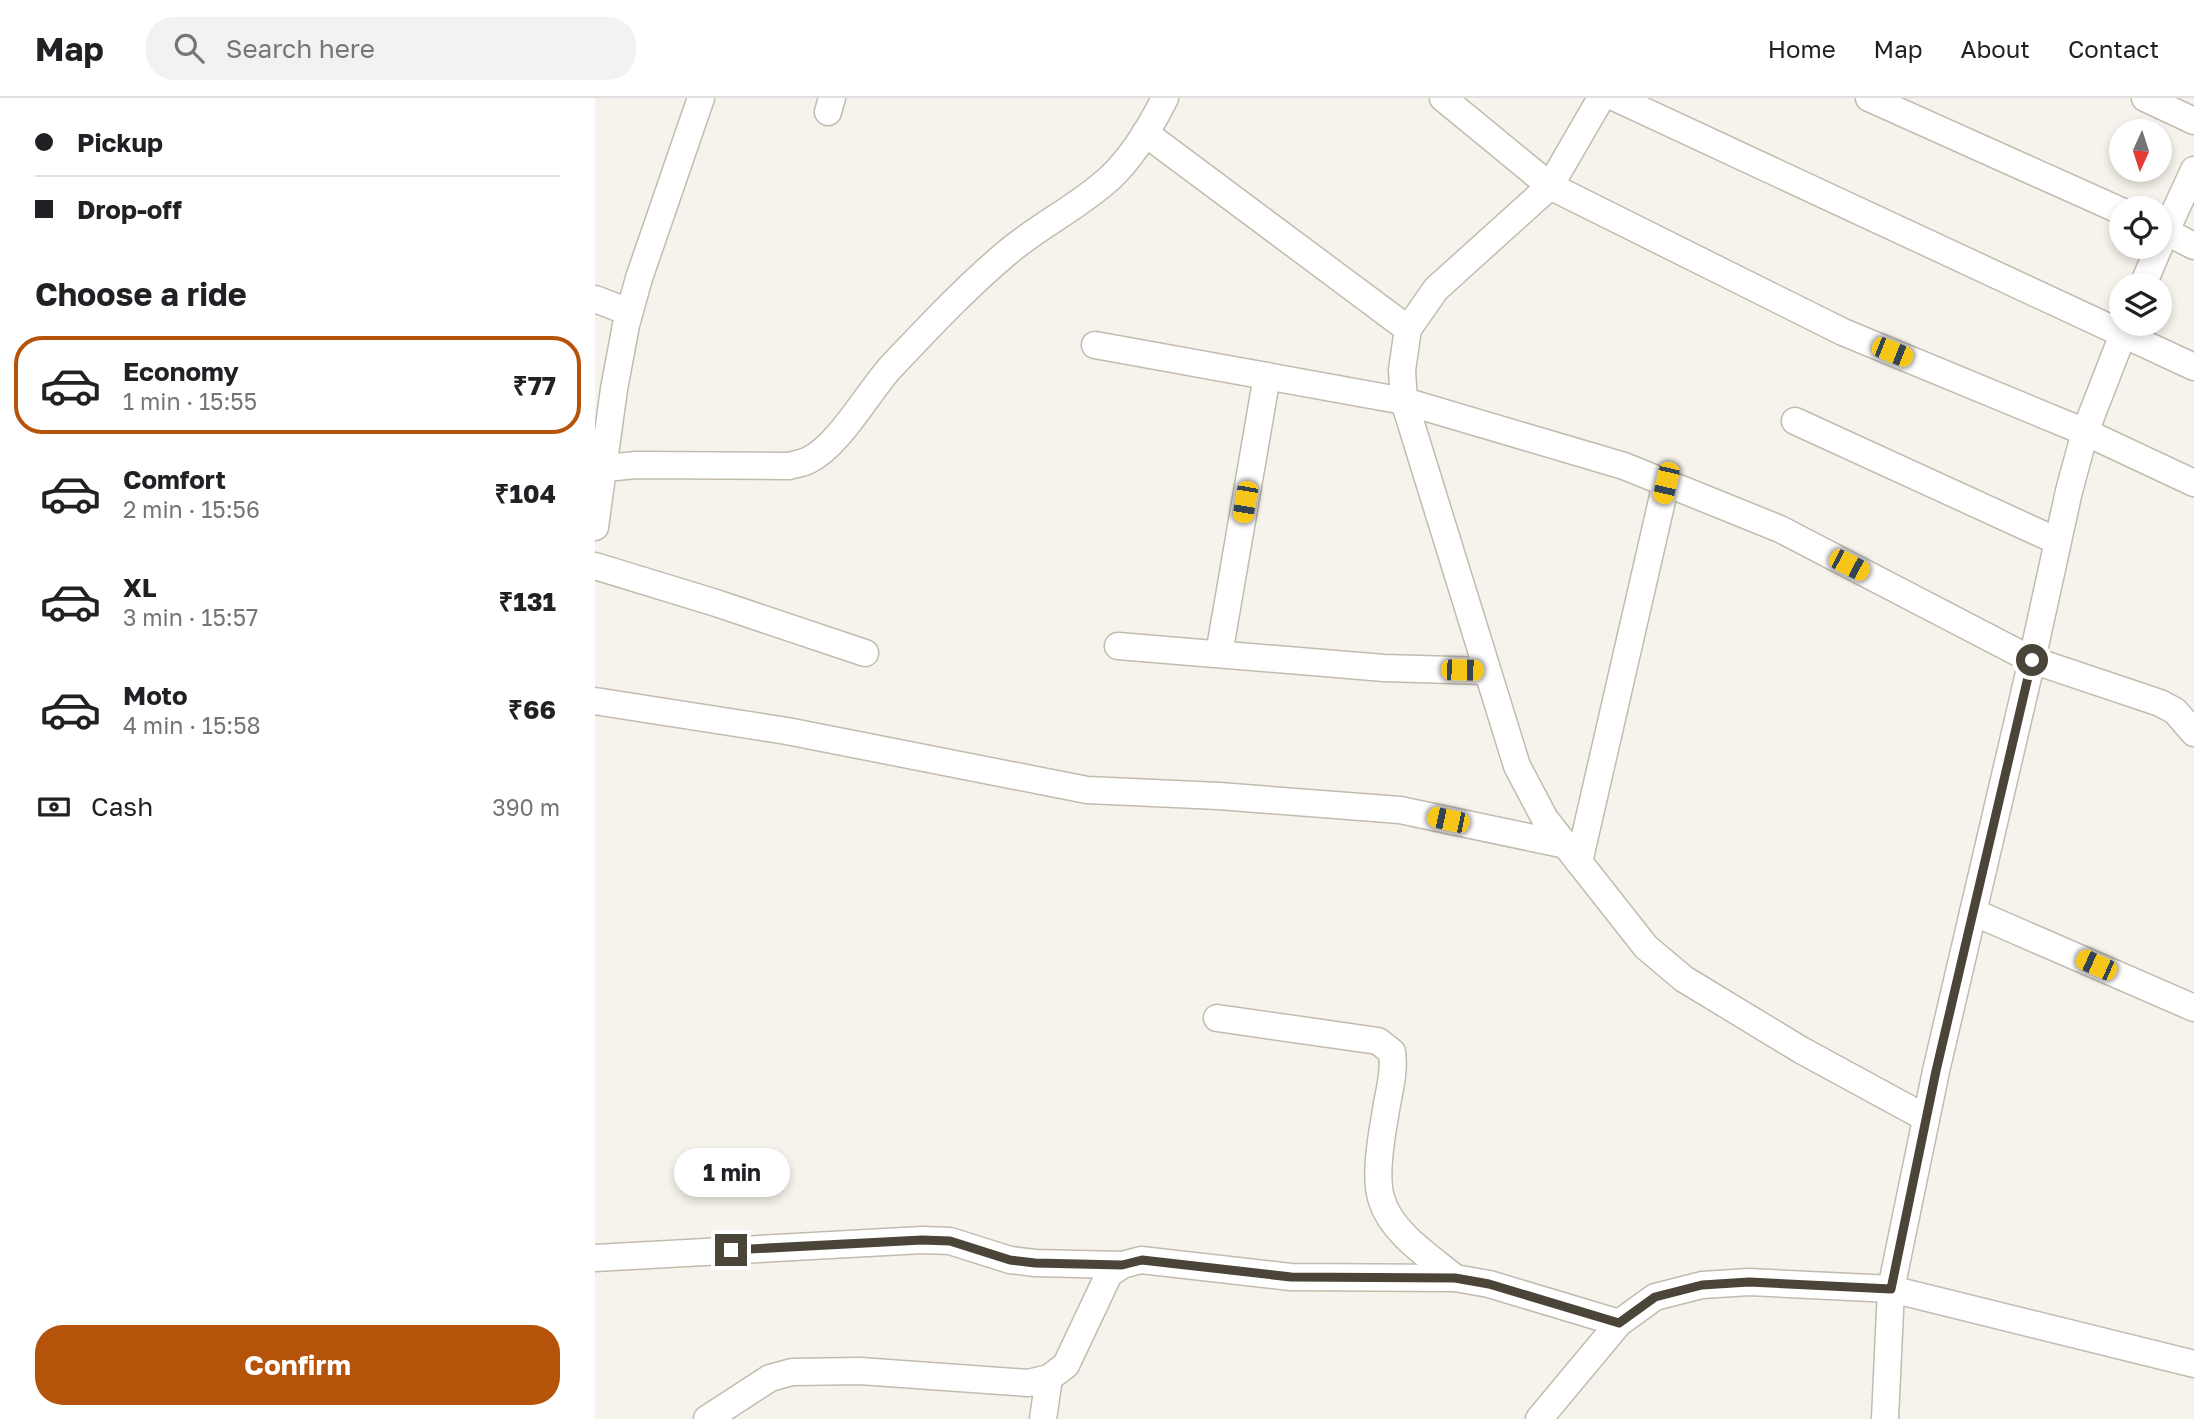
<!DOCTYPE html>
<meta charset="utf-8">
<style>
body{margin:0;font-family:"Golos Text",sans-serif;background:#f2f2f2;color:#202124;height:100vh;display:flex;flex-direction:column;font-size:26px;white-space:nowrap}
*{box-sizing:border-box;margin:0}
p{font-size:23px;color:#757577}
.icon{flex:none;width:38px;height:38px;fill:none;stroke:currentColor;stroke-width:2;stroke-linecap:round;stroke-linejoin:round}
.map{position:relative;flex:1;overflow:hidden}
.panel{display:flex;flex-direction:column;background:#fff;width:595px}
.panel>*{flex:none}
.top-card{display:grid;align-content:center;height:154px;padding:0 35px;background:#fff}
.needle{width:46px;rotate:183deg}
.controls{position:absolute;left:1514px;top:21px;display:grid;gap:14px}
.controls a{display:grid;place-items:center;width:63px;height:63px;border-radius:50%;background:#fff;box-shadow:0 4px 10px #0003;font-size:35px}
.end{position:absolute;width:32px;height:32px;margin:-16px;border:9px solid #4b4439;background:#fff;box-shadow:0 0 0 4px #fff}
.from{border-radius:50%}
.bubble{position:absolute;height:49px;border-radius:24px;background:#fff;box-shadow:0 4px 10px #0003;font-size:23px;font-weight:700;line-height:49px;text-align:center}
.car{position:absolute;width:21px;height:42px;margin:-21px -10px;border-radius:9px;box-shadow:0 0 5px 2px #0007;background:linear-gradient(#f5c518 24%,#345 0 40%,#f5c518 0 76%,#345 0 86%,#f5c518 0)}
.top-card b{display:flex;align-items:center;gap:24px;height:66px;font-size:26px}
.top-card b+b{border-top:2px solid #e0e0e0}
.top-card i{width:18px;height:18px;background:#202124}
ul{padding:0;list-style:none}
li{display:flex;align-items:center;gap:21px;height:98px;margin:0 14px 10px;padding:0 21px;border:4px solid transparent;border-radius:28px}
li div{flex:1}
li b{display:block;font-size:26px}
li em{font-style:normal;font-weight:700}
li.active{border-color:#b45309}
li>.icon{width:63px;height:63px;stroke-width:1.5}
h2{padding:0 35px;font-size:32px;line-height:84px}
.pay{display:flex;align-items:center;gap:18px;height:77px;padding:0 35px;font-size:26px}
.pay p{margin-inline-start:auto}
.action{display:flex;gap:14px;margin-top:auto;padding:14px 35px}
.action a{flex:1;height:80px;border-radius:28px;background:#b45309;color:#fff;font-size:28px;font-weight:700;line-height:80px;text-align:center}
header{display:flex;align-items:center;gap:42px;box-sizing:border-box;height:98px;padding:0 35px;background:#fff;border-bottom:2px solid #e0e0e0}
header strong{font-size:33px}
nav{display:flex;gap:38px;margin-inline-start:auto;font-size:24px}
.search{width:490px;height:63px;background:#f2f2f2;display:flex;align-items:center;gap:18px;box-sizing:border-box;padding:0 24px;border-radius:28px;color:#757577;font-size:26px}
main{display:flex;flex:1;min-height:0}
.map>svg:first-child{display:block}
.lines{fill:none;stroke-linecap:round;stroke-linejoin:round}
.street-casing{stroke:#c2bbae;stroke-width:29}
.street{stroke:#fff;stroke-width:26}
.route{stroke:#4b4439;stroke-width:9}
</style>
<header>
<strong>Map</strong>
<div class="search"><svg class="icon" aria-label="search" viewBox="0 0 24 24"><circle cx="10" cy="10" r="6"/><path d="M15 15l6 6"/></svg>Search here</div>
<nav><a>Home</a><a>Map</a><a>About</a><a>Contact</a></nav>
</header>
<main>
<section class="panel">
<div class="top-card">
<b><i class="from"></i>Pickup</b>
<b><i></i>Drop-off</b>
</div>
<h2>Choose a ride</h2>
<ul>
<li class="active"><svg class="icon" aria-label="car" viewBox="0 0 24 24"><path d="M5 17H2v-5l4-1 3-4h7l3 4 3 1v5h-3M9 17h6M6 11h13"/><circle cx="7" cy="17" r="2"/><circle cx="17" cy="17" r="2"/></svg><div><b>Economy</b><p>1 min · 15:55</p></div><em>₹77</em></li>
<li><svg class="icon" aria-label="car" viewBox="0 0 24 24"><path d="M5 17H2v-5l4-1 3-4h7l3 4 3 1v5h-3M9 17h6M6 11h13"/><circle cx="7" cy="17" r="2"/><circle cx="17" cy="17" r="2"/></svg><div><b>Comfort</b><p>2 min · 15:56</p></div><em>₹104</em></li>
<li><svg class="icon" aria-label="car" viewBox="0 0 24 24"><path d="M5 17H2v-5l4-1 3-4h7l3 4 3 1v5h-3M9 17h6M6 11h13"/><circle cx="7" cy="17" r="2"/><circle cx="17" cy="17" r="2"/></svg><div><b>XL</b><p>3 min · 15:57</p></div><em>₹131</em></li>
<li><svg class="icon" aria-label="car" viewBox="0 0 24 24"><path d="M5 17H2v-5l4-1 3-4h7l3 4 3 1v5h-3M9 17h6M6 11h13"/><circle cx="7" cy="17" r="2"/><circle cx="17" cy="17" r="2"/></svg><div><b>Moto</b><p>4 min · 15:58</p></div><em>₹66</em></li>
</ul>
<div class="pay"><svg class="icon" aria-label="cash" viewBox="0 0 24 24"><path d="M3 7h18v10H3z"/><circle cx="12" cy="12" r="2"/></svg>Cash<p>390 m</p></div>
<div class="action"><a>Confirm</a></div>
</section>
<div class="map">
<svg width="1599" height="1321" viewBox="0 0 1599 1321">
<rect width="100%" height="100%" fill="#f6f3ec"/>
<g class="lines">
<g class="street-casing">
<g id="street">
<polyline points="848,0 955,88 1248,234 1490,334 1599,385"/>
<polyline points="1006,0 955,88 841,191 813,231 807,272 809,303 922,668 950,721 984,764 1051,849 1089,881 1206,952 1331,1020"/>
<polyline points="1021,0 1599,269"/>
<polyline points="1274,0 1526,113"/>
<polyline points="1550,0 1599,23"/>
<polyline points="233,14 237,0"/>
<polyline points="550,35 813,231"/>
<polyline points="1564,130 1599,148"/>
<polyline points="1564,148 1599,72"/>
<polyline points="1548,187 1564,149"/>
<polyline points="0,201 34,214"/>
<polyline points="500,247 809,303 1029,368 1185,431 1437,562 1565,605 1580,613 1599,635"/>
<polyline points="1200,323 1462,443"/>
<path d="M0 371 41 367 194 368C201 366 208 365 214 362 244 347 272 296 295 270 332 231 371 189 413 154 445 127 485 108 516 79 539 57 556 28 570 0"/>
<polyline points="0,429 19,291 31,227 44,180 106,0"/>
<polyline points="0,468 121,505 270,555"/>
<polyline points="523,548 789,570 892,573"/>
<polyline points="624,556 672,278"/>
<polyline points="0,603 192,633 492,692 624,698 805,712 971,747"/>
<polyline points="984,764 1071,385"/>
<polyline points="1378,814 1599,910"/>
<path d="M622 920 783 943 797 954C800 977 793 996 790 1018 786 1041 779 1081 787 1103 797 1135 835 1159 860 1180"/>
<polyline points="0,1160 327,1142 355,1143 415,1162 440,1165 527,1167"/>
<polyline points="112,1321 175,1280 197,1274 265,1273 433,1285 454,1280 471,1267 514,1176 527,1167 546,1162 696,1179 860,1180 894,1186 1024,1225"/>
<polyline points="448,1321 454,1280"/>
<polyline points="944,1321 1024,1225 1060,1199 1107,1187 1154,1184 1296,1191 1599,1266"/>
<polyline points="1290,1321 1296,1191 1341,973 1437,562 1474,393 1490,334 1532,226"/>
</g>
</g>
<use href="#street" class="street"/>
</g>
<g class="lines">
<polyline class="route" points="136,1152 327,1142 355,1143 415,1162 440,1165 527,1167 547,1162 696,1179 860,1180 894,1186 1024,1225 1060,1199 1107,1187 1154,1184 1296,1191 1341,973 1437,562"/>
</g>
</svg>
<div class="controls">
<a><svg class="needle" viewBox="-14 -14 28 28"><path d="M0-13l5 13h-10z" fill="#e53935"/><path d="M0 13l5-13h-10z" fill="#757577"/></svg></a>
<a><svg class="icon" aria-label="locate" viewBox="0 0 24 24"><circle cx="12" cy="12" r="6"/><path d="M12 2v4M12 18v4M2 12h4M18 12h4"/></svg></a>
<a><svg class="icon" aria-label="layers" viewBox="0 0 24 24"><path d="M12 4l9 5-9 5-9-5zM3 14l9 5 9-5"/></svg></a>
</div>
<i class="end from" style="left:1437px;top:562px"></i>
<i class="end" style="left:136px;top:1152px"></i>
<div class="bubble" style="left:79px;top:1050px;width:116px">1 min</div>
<i class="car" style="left:1297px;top:254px;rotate:112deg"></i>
<i class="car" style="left:1071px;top:385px;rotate:193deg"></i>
<i class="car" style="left:650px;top:404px;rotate:190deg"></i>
<i class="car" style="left:1254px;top:467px;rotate:117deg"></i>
<i class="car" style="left:867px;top:572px;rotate:91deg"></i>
<i class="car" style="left:853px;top:722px;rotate:282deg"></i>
<i class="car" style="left:1501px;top:867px;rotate:294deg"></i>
</div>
</main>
